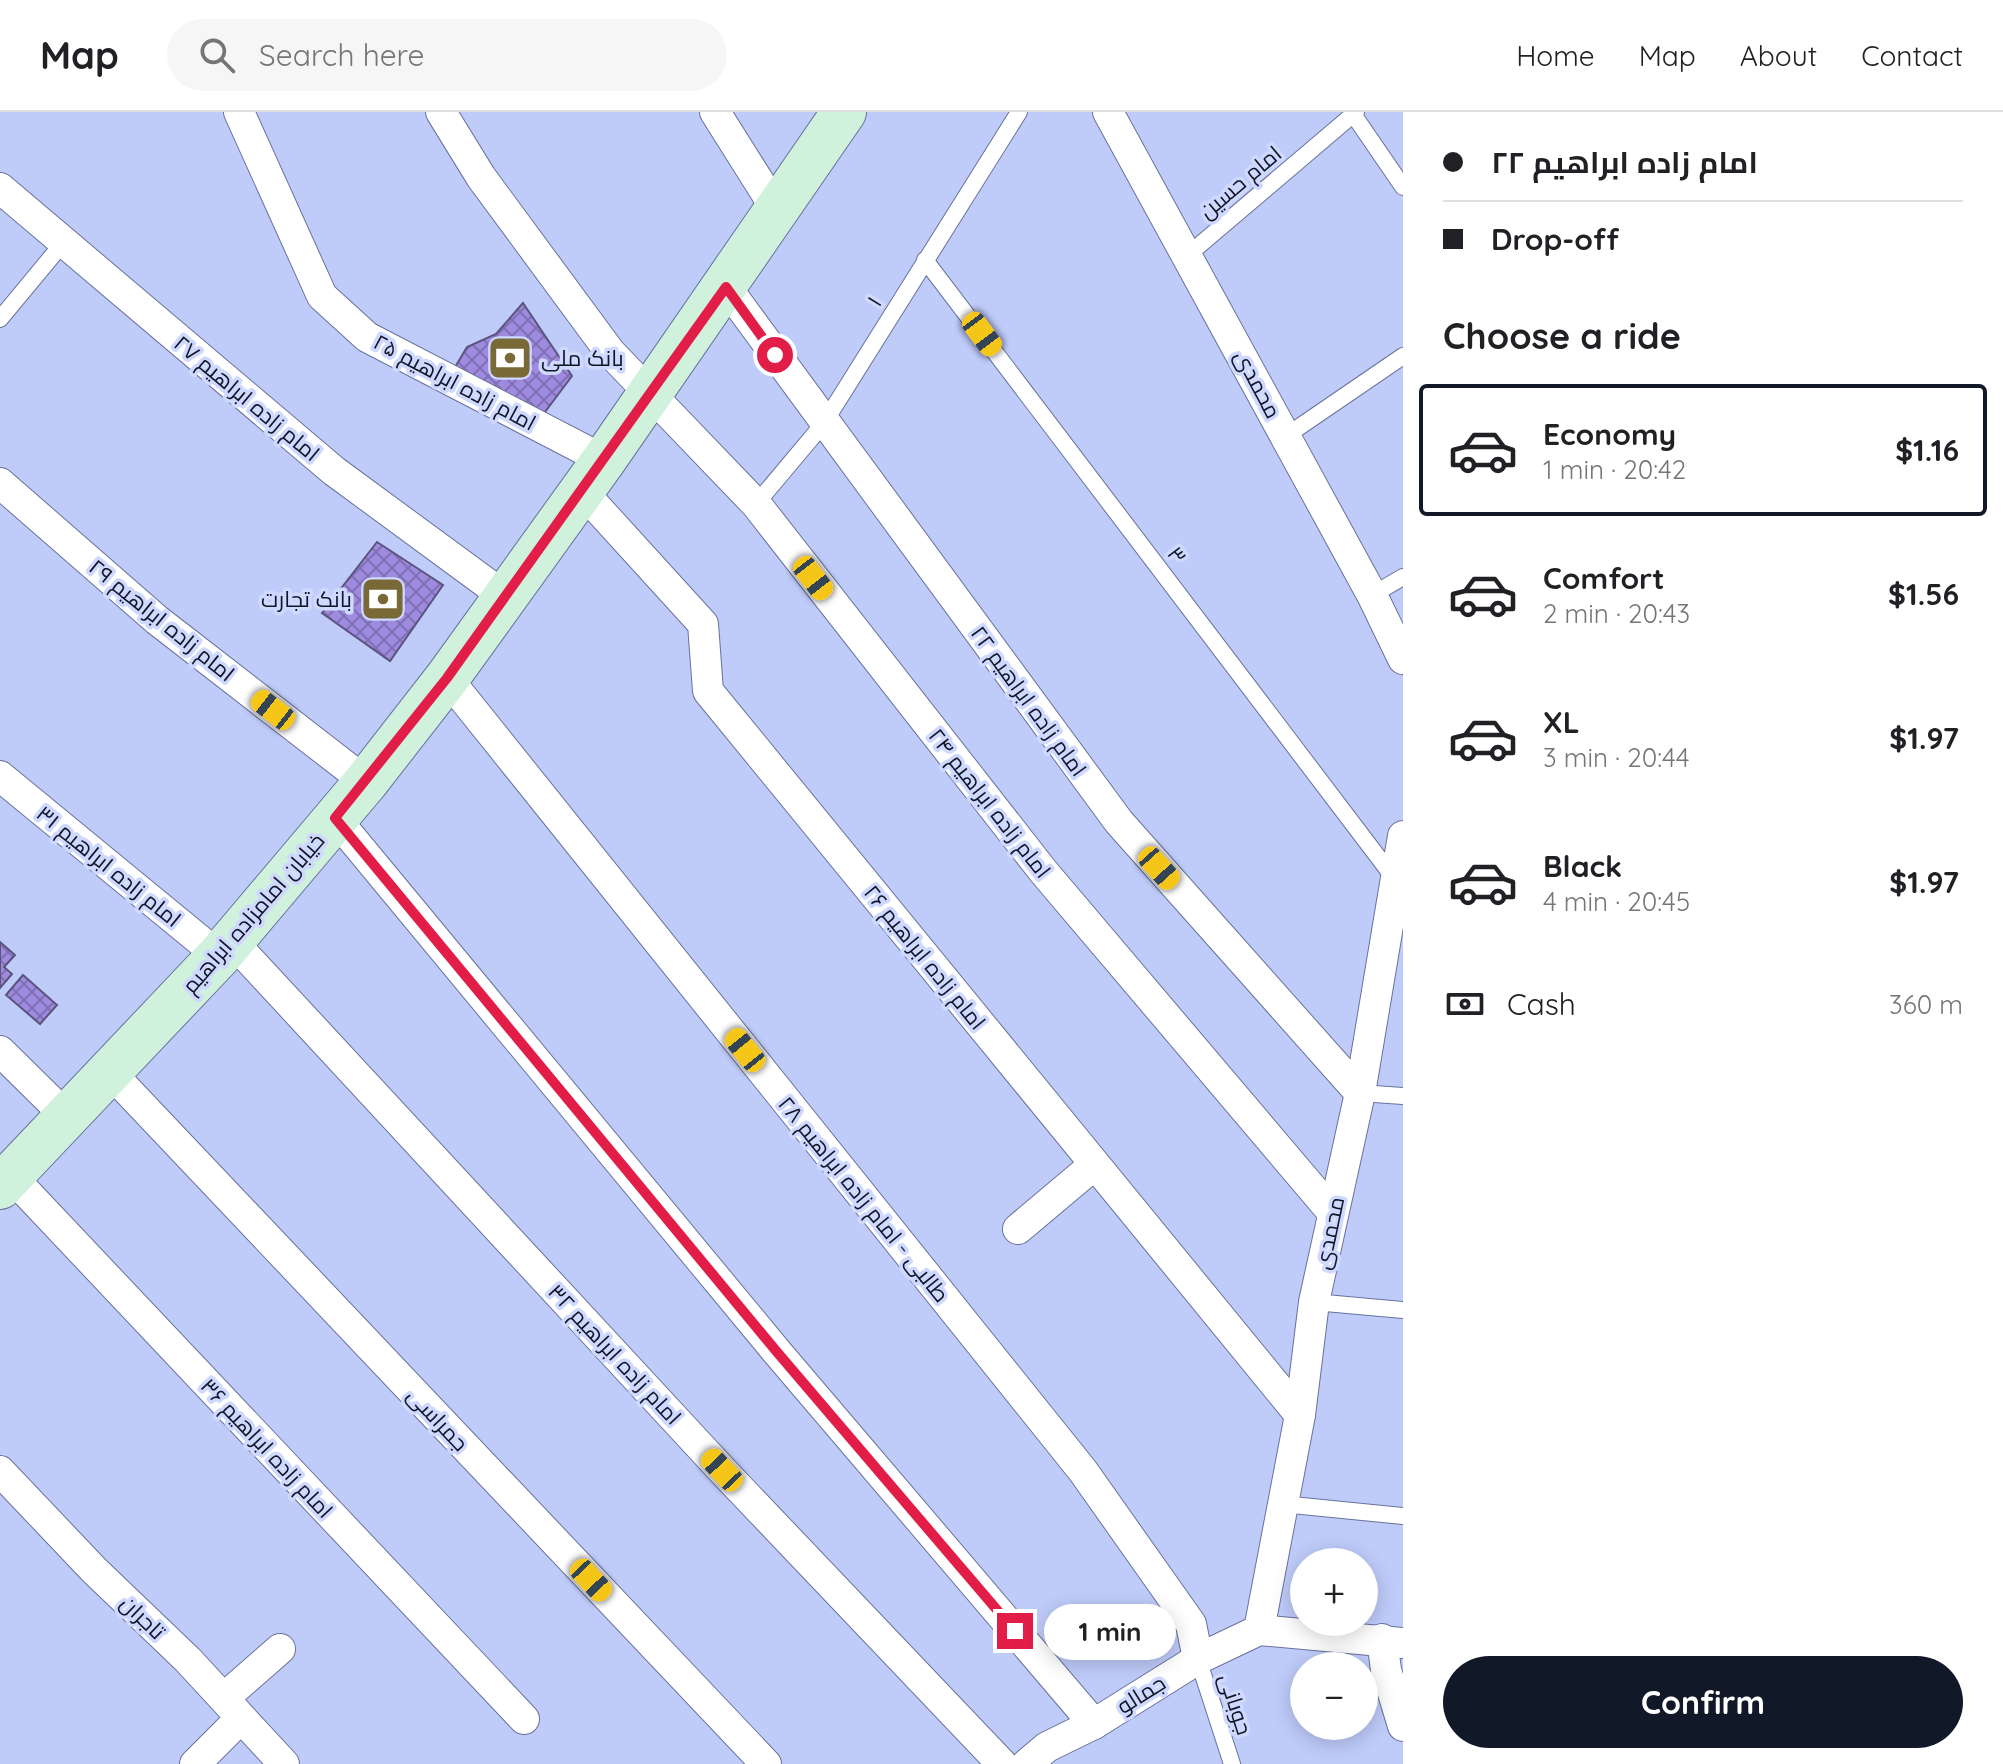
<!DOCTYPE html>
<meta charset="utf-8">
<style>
body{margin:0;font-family:Quicksand,Cairo,sans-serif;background:#f6f6f6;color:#202124;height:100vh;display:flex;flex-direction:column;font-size:30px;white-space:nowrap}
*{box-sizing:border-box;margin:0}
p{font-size:26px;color:#757577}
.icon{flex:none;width:44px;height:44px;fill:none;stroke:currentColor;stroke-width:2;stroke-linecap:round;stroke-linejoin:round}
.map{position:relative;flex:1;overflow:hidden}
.side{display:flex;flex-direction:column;background:#fff;width:600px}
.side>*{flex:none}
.guide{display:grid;align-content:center;height:176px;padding:0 40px;background:#fff}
.buttons{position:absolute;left:1290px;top:1436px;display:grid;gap:16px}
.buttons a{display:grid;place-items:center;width:88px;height:88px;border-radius:50%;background:#fff;box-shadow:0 4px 20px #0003;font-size:40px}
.end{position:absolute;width:36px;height:36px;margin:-18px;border:10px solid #e11d48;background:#fff;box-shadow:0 0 0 4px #fff}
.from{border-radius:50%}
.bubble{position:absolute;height:56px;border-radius:28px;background:#fff;box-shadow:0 4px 20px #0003;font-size:26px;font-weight:700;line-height:56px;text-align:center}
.car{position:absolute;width:24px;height:48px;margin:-24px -12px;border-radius:10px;box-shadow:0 0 6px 2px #0007;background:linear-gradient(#f5c518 24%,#345 0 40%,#f5c518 0 76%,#345 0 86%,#f5c518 0)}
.guide b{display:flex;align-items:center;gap:28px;height:76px;font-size:30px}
.guide b+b{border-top:2px solid #e0e0e0}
.guide i{width:20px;height:20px;background:#202124}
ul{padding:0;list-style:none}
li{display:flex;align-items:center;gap:24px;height:132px;margin:0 16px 12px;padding:0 24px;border:4px solid transparent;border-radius:8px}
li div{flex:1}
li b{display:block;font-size:30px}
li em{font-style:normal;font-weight:700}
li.active{border-color:#111827}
li>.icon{width:72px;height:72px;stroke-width:1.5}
h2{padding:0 40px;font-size:36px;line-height:96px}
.pay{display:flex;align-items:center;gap:20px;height:88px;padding:0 40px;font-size:30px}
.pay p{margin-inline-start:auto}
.primary-button{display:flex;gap:16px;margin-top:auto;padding:16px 40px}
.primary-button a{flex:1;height:92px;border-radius:48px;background:#111827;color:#fff;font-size:32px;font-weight:700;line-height:92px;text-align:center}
header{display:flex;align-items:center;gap:48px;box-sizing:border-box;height:112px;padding:0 40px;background:#fff;border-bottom:2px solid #e0e0e0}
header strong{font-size:38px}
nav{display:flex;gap:44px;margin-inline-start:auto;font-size:28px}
.search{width:560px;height:72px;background:#f6f6f6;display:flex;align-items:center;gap:20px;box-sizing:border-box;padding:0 28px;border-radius:44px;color:#757577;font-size:30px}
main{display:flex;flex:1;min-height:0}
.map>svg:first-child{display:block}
.building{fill:url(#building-cross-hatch);stroke:#5c547d;stroke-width:2}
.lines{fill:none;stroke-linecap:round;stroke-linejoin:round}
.service-casing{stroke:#68729c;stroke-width:18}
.minor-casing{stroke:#68729c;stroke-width:32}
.secondary-casing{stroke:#68729c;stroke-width:46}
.service{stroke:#fff;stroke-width:16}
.minor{stroke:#fff;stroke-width:30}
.secondary{stroke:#d0f1dc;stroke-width:44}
.route{stroke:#e11d48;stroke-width:10}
.labels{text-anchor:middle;stroke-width:7;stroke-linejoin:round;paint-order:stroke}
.street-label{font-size:22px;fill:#111525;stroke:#cfd9ff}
.poi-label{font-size:22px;fill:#111525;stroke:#cfd9ff;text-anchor:start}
</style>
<header>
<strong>Map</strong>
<div class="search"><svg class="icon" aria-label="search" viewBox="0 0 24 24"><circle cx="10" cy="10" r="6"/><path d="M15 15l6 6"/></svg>Search here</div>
<nav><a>Home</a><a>Map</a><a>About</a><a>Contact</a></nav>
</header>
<main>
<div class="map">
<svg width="1403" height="1652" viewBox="0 0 1403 1652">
<defs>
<pattern id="building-cross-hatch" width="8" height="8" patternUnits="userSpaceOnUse" patternTransform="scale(2)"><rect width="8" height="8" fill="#9e8bdf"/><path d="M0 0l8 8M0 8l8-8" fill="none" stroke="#7f70b5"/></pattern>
</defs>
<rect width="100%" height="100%" fill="#bfccfa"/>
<g class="building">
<polygon points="523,191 572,264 545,300 524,298 454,257 467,235 496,222"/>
<polygon points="377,430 443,473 390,549 322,501"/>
<polygon points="0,830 15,843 4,855 12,862 0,876"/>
<polygon points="23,863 57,893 40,912 6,883"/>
</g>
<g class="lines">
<g class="service-casing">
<g id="service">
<polyline points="1353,2 1403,75"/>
<polyline points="1189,142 1356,0"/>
<polyline points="925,148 1394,766"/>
<polyline points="0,207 63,131"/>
<polyline points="1286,324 1403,244"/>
<polyline points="756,392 824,311 1019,0"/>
<polyline points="1372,483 1403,465"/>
<polyline points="1360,981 1403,984"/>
<polyline points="1314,1190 1403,1198"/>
<polyline points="1282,1392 1403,1404"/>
<polyline points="1198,1547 1232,1652"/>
</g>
</g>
<g class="minor-casing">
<g id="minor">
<polyline points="239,0 322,184 367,225 604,348"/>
<polyline points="441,0 481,65 610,240 756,392 1043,759 1333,1101"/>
<polyline points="715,0 778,100"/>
<polyline points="1108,0 1372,483 1403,547"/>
<polyline points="0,76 334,359 504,484"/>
<polyline points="726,175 1119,710 1360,981"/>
<polyline points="0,371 157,508 366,670"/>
<polyline points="581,378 703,512 708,579 1300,1303"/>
<polyline points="447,566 1083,1359 1191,1512 1198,1547"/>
<polyline points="0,664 219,844"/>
<polyline points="335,706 777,1240 1094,1612"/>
<polyline points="232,829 722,1358 1002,1652"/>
<polyline points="0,939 67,1005"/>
<polyline points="111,961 766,1652"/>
<polyline points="11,1064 524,1607"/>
<polyline points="1018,1117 1094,1053"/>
<polyline points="0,1359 94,1458 188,1548 284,1652"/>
<polyline points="1259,1518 1300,1303 1314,1190 1360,981 1403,724"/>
<polyline points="1382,1527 1386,1558 1403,1614"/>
<polyline points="224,1586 280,1537"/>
<polyline points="195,1652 241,1606"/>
<polyline points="1027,1652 1047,1635 1094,1612 1198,1547 1259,1518 1403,1531"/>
</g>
</g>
<g class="secondary-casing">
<polyline id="secondary" points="0,1075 219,844 366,670 447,566 604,348 844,0"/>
</g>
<use href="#service" class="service"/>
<use href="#minor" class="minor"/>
<use href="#secondary" class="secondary"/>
</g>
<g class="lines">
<polyline class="route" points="775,243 726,175 447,566 335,706 777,1240 1015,1519"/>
</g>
<defs>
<g id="bank-square" transform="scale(2.3)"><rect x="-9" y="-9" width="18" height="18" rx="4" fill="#786936" stroke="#cfd9ff"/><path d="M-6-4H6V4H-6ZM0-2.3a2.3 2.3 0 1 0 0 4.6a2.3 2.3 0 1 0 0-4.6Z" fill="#fff"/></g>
</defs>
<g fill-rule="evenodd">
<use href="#bank-square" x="510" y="246"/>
<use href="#bank-square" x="383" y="487"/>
</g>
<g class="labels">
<g class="street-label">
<text transform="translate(1240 70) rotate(-40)" y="8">امام حسین</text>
<text transform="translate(874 189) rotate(-58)" y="8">۱</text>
<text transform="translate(455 270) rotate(28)" y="8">امام زاده ابراهیم ۲۵</text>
<text transform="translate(1258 272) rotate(62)" y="8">محمدی</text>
<text transform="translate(247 286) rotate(40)" y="8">امام زاده ابراهیم ۲۷</text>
<text transform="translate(1177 443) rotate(53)" y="8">۳</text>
<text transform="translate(162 508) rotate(39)" y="8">امام زاده ابراهیم ۲۹</text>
<text transform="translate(1029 589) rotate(54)" y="8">امام زاده ابراهیم ۲۲</text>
<text transform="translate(990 691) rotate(52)" y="8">امام زاده ابراهیم ۲۴</text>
<text transform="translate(109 754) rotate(39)" y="8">امام زاده ابراهیم ۳۱</text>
<text transform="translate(253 801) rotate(-49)" y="8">خیابان امامزاده ابراهیم</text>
<text transform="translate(925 845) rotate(51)" y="8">امام زاده ابراهیم ۲۶</text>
<text transform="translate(864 1087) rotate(51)" y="8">طالبی - امام زاده ابراهیم ۲۸</text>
<text transform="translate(1329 1121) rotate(-78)" y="8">محمدی</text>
<text transform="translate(615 1242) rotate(47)" y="8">امام زاده ابراهیم ۳۲</text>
<text transform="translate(438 1307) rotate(47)" y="8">جمراسی</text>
<text transform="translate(267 1336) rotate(47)" y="8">امام زاده ابراهیم ۳۶</text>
<text transform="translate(143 1505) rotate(44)" y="8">تاجران</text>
<text transform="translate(1141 1582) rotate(-32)" y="8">جمالو</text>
<text transform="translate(1236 1592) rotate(72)" y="8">جوبانی</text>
</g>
<g class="poi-label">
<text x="541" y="254">بانک ملی</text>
<text x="352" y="495" text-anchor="end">بانک تجارت</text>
</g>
</g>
</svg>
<div class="buttons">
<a>+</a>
<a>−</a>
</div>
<i class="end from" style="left:775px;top:243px"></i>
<i class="end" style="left:1015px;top:1519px"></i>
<div class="bubble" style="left:1044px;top:1492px;width:132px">1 min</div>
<i class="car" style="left:982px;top:222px;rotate:143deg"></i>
<i class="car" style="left:813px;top:466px;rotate:142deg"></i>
<i class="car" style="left:273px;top:598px;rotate:308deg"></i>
<i class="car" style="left:1159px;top:756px;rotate:138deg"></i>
<i class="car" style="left:745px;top:938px;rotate:321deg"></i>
<i class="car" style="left:722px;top:1358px;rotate:317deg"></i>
<i class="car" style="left:591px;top:1468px;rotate:137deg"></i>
</div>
<section class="side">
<div class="guide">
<b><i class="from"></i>امام زاده ابراهیم ۲۲</b>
<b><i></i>Drop-off</b>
</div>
<h2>Choose a ride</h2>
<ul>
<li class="active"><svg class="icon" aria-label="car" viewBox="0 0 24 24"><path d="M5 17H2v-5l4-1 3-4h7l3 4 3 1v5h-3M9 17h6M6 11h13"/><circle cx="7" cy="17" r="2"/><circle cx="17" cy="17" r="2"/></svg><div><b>Economy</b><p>1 min · 20:42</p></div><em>$1.16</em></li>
<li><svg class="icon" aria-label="car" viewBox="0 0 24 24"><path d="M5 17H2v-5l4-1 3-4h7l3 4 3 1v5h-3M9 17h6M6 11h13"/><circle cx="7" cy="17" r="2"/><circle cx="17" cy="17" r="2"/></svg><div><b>Comfort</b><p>2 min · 20:43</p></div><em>$1.56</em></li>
<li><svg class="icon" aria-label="car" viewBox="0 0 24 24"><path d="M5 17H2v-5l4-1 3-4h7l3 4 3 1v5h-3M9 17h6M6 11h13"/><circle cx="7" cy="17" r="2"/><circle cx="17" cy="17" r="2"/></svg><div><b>XL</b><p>3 min · 20:44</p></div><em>$1.97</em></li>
<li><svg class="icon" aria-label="car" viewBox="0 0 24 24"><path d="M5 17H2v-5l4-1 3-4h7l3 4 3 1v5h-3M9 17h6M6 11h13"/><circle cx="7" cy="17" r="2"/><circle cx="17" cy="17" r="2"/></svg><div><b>Black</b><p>4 min · 20:45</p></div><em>$1.97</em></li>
</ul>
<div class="pay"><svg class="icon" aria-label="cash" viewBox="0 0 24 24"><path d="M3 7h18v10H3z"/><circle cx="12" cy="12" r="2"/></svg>Cash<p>360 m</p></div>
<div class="primary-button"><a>Confirm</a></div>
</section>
</main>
